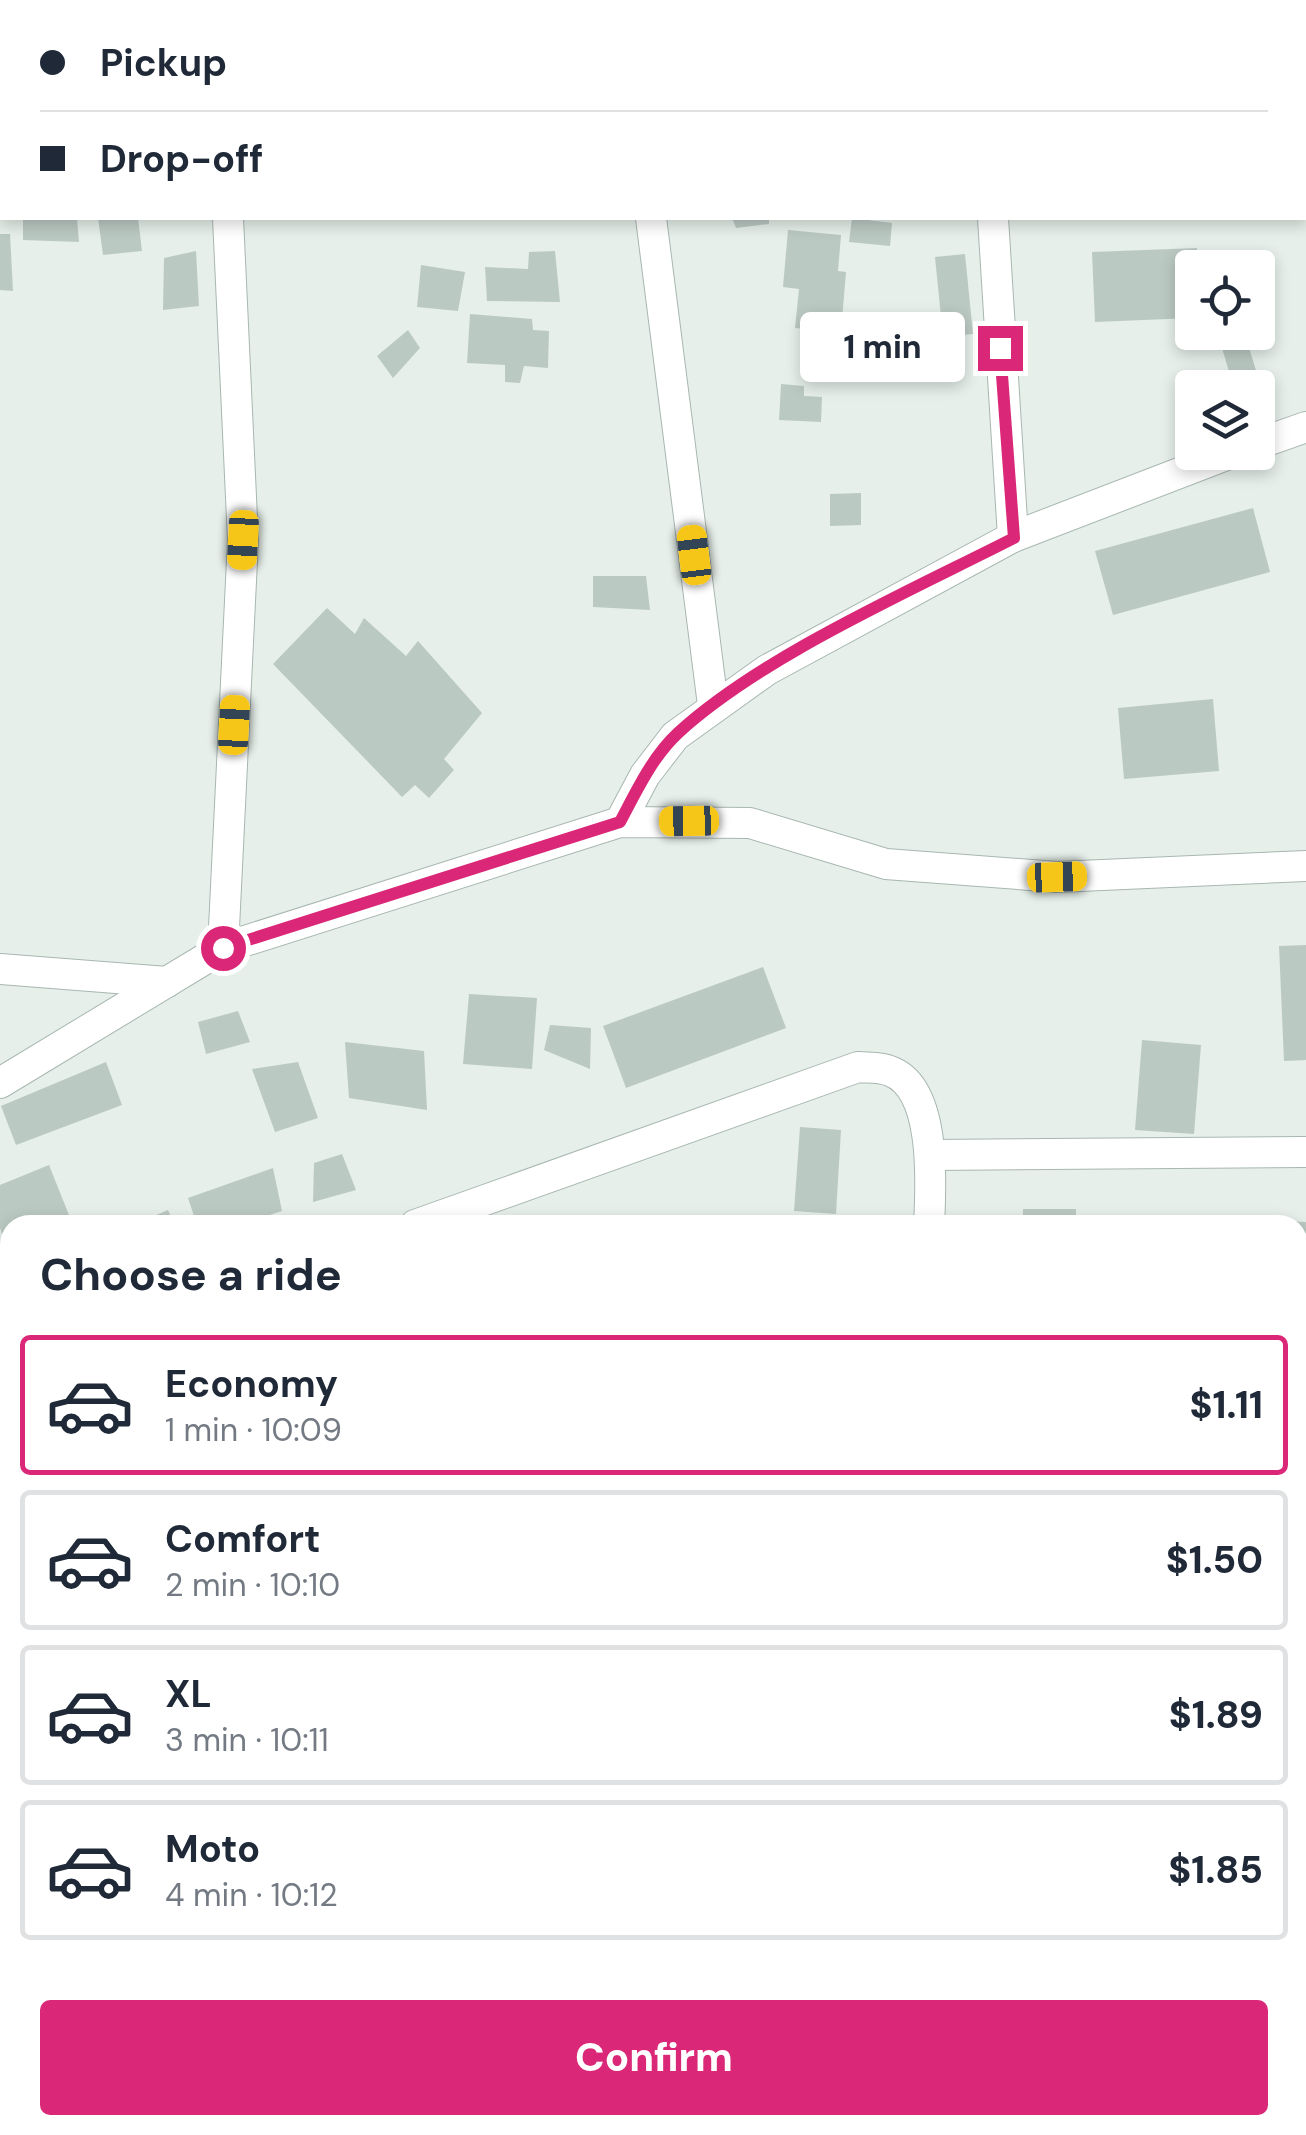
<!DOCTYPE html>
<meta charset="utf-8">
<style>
body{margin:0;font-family:"DM Sans",sans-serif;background:#f2f2f3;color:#1f2937;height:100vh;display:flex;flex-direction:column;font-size:38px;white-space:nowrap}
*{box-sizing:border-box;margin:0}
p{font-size:32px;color:#747a83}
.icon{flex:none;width:55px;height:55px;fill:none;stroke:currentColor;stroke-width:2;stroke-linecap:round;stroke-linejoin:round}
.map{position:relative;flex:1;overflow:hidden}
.details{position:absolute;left:0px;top:1215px;width:1308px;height:920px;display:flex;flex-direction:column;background:#fff;border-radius:30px 30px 0 0;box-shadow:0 5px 15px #0003}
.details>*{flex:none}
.hud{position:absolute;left:0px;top:0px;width:1308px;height:220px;box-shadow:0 5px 15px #0003;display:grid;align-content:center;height:220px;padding:0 40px;background:#fff}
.fabs{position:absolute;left:1175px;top:250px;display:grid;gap:20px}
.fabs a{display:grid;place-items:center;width:100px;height:100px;border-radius:10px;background:#fff;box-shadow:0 5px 15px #0003;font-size:50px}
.end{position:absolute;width:45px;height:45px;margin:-22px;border:12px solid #db2777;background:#fff;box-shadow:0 0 0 5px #fff}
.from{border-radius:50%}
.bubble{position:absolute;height:70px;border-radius:10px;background:#fff;box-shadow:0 5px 15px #0003;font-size:32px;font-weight:800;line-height:70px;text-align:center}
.car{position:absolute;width:30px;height:60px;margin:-30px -15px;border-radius:12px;box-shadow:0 0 8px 2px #0007;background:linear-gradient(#f5c518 24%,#345 0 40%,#f5c518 0 76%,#345 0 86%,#f5c518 0)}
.hud b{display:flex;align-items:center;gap:35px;height:95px;font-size:38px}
.hud b+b{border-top:2px solid #e0e1e3}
.hud i{width:25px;height:25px;background:#1f2937}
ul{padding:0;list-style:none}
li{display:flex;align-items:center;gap:30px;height:140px;margin:0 20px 15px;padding:0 20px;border:5px solid #e0e1e3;border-radius:10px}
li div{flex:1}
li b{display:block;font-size:38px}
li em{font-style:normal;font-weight:800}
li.on{border-color:#db2777}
li>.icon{width:90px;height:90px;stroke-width:1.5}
h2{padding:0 40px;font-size:45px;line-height:120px}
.button{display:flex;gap:20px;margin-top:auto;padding:20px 40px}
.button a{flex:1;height:115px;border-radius:10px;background:#db2777;color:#fff;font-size:40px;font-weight:800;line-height:115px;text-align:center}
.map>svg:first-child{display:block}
.building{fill:#bbc9c3}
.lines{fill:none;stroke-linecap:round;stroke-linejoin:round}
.street-casing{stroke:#a8b7b1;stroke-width:32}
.street{stroke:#fff;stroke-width:30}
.route{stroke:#db2777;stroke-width:12}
</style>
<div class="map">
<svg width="1306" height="2135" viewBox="0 0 1306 2135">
<rect width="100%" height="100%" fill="#e6efea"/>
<g class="building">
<polygon points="23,218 77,218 79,242 23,240"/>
<polygon points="98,218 138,218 142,251 103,255"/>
<polygon points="732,218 769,218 769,224 736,228"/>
<polygon points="852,218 892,223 890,246 849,242"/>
<polygon points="788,230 841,235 838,271 846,272 841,332 795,328 799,289 783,287"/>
<polygon points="0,234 10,234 13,291 0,290"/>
<polygon points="1197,248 1192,318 1095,322 1092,252"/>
<polygon points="196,251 199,306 163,310 164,258"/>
<polygon points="555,251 560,302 487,301 485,267 528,269 529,252"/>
<polygon points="965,254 973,334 943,337 935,257"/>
<polygon points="421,265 465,272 458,311 417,307"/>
<polygon points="470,314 532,319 533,330 549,331 548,368 524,366 520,383 505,382 505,365 467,363"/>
<polygon points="408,330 420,348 393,378 377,356"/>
<polygon points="1247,341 1258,377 1233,385 1222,348"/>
<polygon points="781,384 804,386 804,396 822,397 821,422 779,420"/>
<polygon points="861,493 861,525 830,526 830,494"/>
<polygon points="1253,508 1270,572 1113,615 1095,551"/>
<polygon points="593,576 646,576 650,610 593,607"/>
<polygon points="327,608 355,634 364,618 406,656 418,641 482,713 444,759 454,770 429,798 415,785 402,797 273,664"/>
<polygon points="1213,699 1219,771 1124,779 1118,708"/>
<polygon points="1306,945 1306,1060 1284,1061 1279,946"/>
<polygon points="763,967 786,1028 626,1088 603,1026"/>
<polygon points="469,994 537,998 532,1069 463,1064"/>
<polygon points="238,1011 250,1042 206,1054 198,1022"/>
<polygon points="550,1025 591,1028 590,1069 544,1050"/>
<polygon points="1142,1040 1201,1045 1194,1134 1135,1130"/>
<polygon points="345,1042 424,1051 427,1110 349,1098"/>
<polygon points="106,1062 122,1105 16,1145 1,1106"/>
<polygon points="298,1062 318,1118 275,1132 252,1069"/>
<polygon points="800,1127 841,1130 836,1214 794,1211"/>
<polygon points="342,1154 356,1190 313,1202 314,1163"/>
<polygon points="49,1165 73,1225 10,1225 9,1255 0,1228 0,1185"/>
<polygon points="273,1168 282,1211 238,1225 197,1225 188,1198"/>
<rect x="1023" y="1209" width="53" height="16"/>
<polygon points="168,1210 175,1225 133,1225"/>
<polygon points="1238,1219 1306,1222 1306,1273 1298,1273 1298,1225 1238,1225"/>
<polygon points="1298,1376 1306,1376 1304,1559 1298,1559"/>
<polygon points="1298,1637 1306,1637 1303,1774 1298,1776"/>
<polygon points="1298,1782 1306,1783 1306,1816 1298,1815"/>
<polygon points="1298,2085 1306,2088 1306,2135 1278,2135 1279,2125 1298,2125"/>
<polygon points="384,2125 453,2125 470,2129 470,2135 384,2135"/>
<polygon points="710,2125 728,2125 763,2135 710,2135"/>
</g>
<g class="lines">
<g class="street-casing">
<g id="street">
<polyline points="199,0 199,2"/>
<polyline points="976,0 976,2"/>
<polyline points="900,2 908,0"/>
<polyline points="0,152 2,152"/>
<polyline points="651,218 713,705"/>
<polyline points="993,218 1013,537"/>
<polyline points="1258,444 1306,427"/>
<polyline points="620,822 645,775 675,736 767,670 1013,537 1234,452"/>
<polyline points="223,948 243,540 228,218"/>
<polyline points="0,969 167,982"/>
<polyline points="0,1083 223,948 620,822 750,823 886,864 1057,877 1306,866"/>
<polyline points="932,1155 1306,1152"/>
<path d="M415 1225 858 1067C867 1068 881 1067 890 1071 937 1088 931 1185 929 1225"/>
<polyline points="0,1422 10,1411"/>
<polyline points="0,1810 10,1809"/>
<polyline points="0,1903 10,1936"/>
<polyline points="910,2125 915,2135"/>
</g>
</g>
<use href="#street" class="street"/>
</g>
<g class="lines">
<path class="route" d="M223 948 620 822C636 792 652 757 678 733 762 656 910 591 1014 538L1000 348"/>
</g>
</svg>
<div class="fabs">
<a><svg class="icon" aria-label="locate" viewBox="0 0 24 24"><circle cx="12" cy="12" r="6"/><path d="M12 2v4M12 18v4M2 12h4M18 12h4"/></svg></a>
<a><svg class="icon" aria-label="layers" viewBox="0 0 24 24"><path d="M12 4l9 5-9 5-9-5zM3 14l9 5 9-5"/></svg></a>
</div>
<i class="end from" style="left:223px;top:948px"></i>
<i class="end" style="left:1000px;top:348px"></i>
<div class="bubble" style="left:800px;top:312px;width:165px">1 min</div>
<i class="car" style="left:243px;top:540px;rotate:183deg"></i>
<i class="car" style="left:694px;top:555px;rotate:353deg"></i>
<i class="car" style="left:234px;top:725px;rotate:3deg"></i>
<i class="car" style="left:689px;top:821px;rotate:269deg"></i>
<i class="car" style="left:1057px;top:877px;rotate:88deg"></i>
<div class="hud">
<b><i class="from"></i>Pickup</b>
<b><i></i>Drop-off</b>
</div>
<section class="details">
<h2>Choose a ride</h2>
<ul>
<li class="on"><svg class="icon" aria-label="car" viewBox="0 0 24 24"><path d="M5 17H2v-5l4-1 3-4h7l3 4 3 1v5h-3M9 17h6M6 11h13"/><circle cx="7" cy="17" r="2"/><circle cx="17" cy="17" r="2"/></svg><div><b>Economy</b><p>1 min · 10:09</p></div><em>$1.11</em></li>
<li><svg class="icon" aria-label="car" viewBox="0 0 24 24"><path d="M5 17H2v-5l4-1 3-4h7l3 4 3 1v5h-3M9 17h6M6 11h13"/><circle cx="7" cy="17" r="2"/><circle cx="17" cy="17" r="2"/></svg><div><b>Comfort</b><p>2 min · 10:10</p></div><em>$1.50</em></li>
<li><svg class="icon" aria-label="car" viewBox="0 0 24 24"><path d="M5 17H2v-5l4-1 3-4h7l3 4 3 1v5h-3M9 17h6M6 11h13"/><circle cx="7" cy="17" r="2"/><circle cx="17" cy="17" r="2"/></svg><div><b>XL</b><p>3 min · 10:11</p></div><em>$1.89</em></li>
<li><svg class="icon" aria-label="car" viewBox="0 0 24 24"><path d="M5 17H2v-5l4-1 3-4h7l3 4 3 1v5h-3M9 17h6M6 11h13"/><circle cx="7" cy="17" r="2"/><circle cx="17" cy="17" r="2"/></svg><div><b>Moto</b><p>4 min · 10:12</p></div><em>$1.85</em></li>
</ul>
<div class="button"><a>Confirm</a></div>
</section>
</div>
